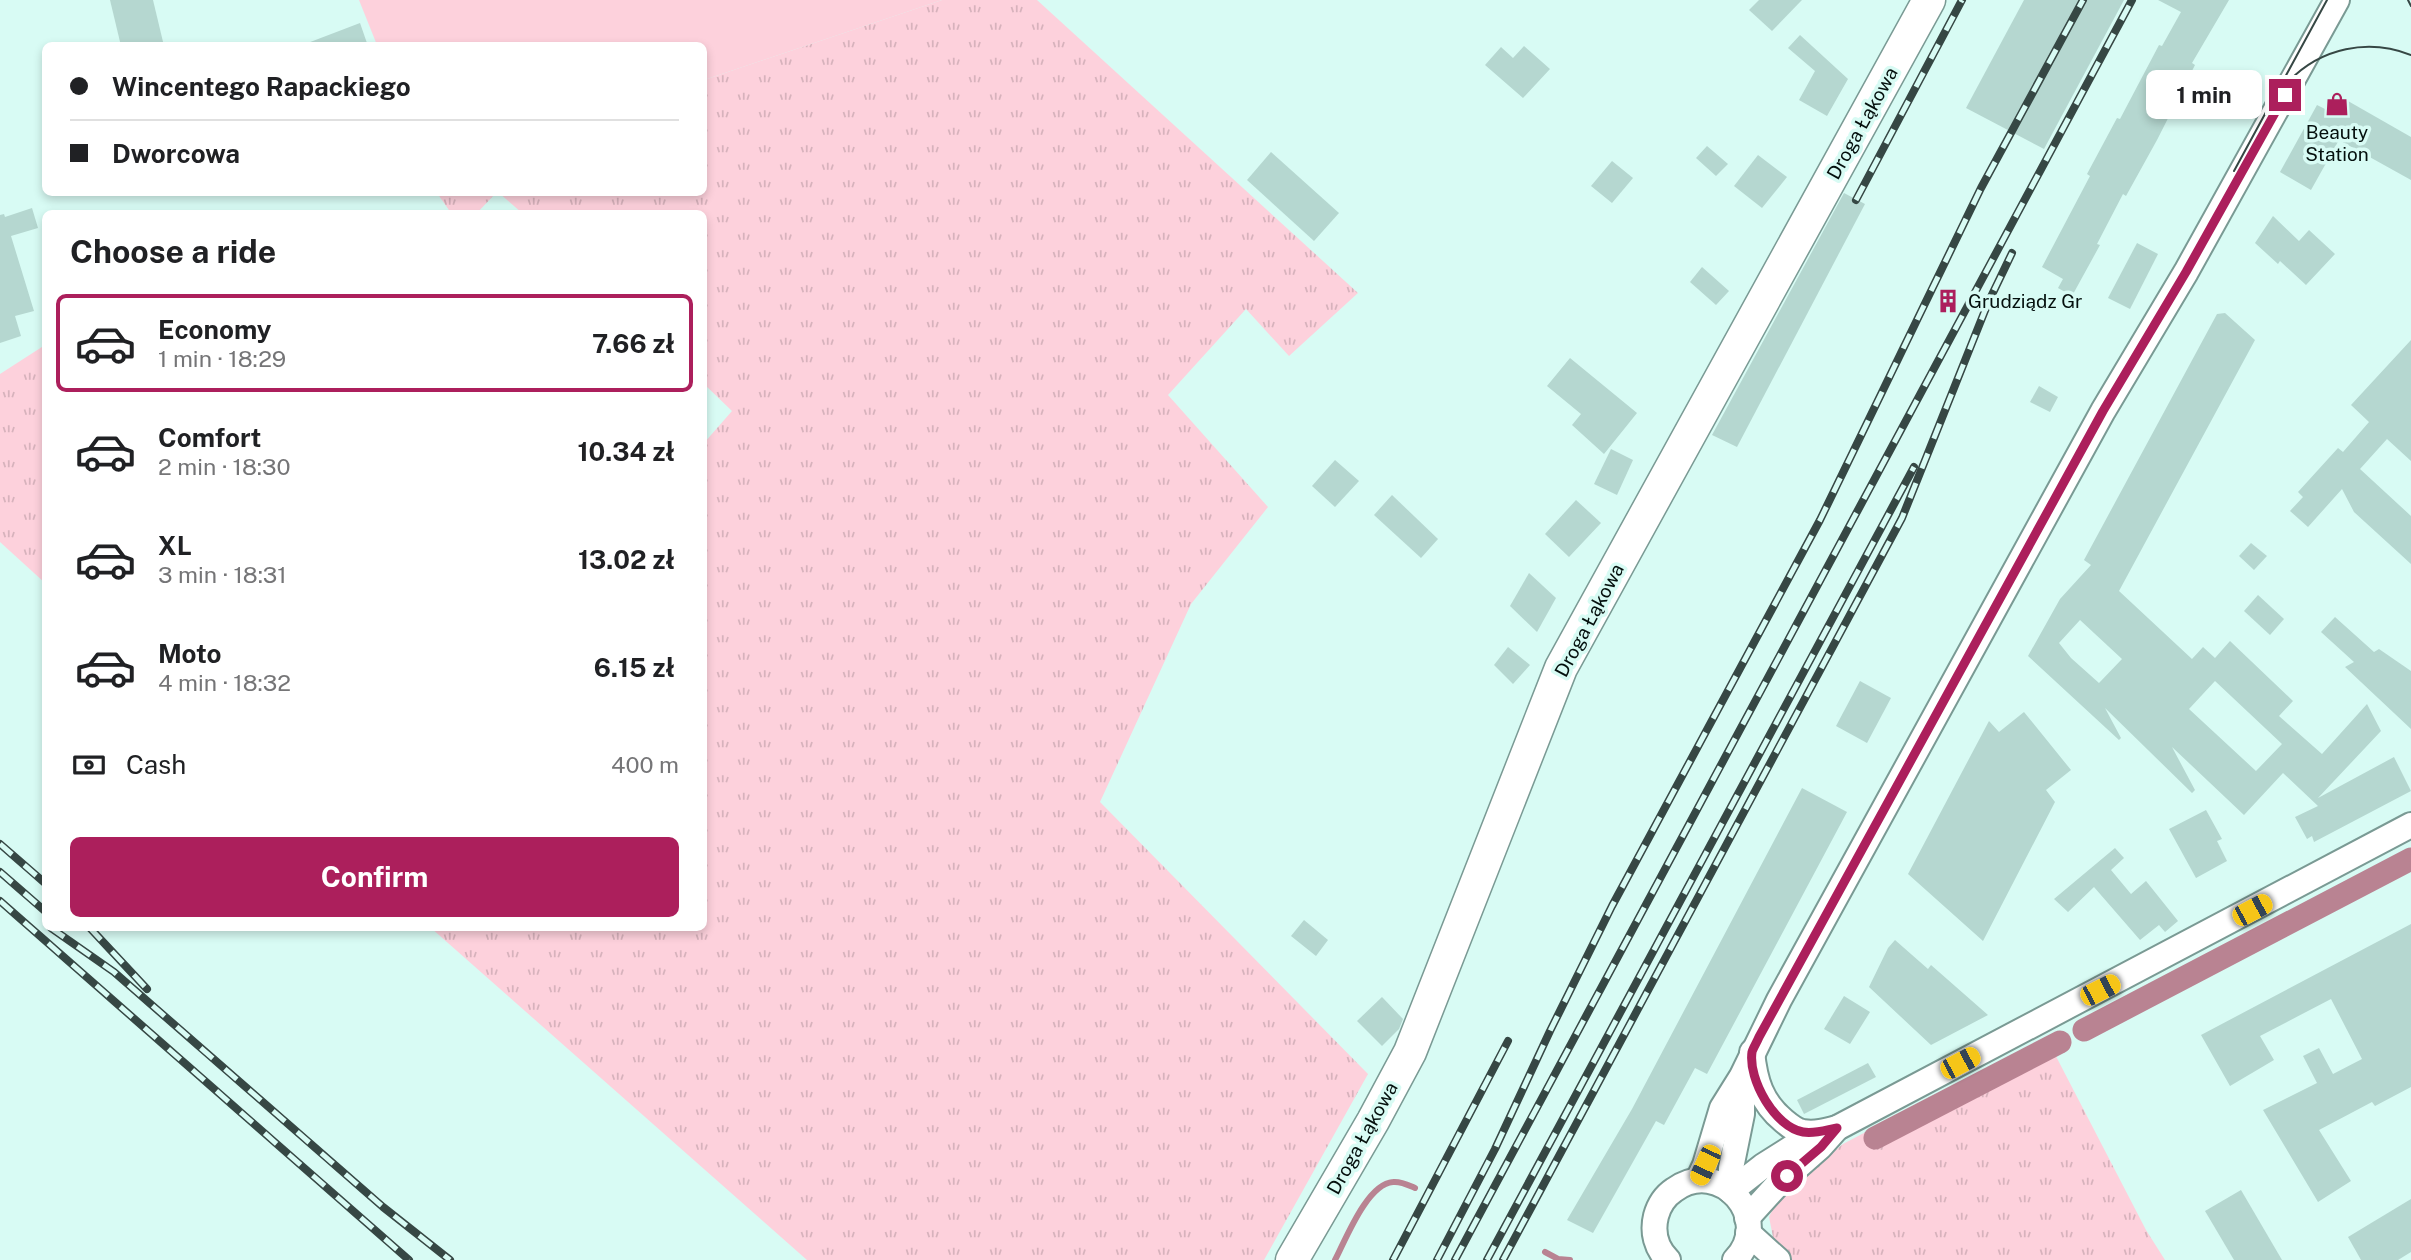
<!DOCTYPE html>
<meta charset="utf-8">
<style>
body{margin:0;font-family:"Public Sans",sans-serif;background:#f6f6f6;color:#202124;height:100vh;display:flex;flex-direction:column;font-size:26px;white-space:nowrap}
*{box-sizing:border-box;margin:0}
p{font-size:23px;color:#757577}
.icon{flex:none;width:38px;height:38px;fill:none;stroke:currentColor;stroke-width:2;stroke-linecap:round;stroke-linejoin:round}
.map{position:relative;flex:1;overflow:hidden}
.side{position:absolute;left:42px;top:210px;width:665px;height:721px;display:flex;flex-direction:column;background:#fff;border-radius:10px;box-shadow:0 4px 10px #0003}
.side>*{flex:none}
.top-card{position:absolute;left:42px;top:42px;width:665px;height:154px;border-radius:10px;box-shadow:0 4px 10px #0003;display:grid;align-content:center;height:154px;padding:0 28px;background:#fff}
.end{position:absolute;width:32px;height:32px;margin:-16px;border:9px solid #ac1f5c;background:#fff;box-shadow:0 0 0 4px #fff}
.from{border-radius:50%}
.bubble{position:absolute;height:49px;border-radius:10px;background:#fff;box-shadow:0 4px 10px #0003;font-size:23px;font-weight:700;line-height:49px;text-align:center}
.car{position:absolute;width:21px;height:42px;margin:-21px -10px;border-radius:9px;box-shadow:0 0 5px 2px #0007;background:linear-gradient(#f5c518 24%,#345 0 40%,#f5c518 0 76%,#345 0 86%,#f5c518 0)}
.top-card b{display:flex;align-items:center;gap:24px;height:66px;font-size:26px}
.top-card b+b{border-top:2px solid #e0e0e0}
.top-card i{width:18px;height:18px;background:#202124}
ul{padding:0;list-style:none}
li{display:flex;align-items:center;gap:21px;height:98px;margin:0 14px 10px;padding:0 14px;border:4px solid transparent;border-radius:10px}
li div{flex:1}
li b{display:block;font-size:26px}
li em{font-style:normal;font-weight:700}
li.current{border-color:#ac1f5c}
li>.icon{width:63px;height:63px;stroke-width:1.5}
h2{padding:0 28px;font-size:32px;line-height:84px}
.pay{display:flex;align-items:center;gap:18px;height:77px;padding:0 28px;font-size:26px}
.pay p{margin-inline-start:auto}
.cta{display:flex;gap:14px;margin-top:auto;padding:14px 28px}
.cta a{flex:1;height:80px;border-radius:10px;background:#ac1f5c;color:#fff;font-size:28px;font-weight:700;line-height:80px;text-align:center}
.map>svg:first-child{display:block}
.grass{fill:url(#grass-tufts)}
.garden{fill:#fdd1dc}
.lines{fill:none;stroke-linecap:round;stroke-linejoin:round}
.stream{stroke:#b98392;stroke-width:6}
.canal{stroke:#b98392;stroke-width:23}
.building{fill:#b5d7d0;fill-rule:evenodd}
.minor-casing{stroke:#7a9a94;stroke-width:28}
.major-casing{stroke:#7a9a94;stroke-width:35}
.minor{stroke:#fff;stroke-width:24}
.major{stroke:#fff;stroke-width:32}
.tram{stroke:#364744;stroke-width:2}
.rail-casing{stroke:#364744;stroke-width:8}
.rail{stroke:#d8fbf4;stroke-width:5;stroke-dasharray:16;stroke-linecap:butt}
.route{stroke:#ac1f5c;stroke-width:9}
.labels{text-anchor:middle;stroke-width:7;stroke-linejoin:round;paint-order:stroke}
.street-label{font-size:19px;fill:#040f0d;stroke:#d8fbf4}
.poi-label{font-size:19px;fill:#040f0d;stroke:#d8fbf4}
</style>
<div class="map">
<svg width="2411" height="1260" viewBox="0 0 2411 1260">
<defs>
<pattern id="grass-tufts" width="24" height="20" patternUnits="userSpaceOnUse" patternTransform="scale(1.75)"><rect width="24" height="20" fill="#fdd1dc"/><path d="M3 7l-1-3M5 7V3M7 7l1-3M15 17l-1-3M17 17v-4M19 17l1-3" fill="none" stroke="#d7b2bc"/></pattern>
</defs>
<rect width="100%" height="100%" fill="#d8fbf4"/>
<g class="grass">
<polygon points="942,0 1037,0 1358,293 1289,356 1246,309 1168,395 1268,507 1191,604 1100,802 1368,1074 1264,1260 807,1260 431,928 704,928 704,443 732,411 704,384 704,214 522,213 499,193 704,192 704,80"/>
<polygon points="437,193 496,193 476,214 451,213"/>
<polygon points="45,345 45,583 0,542 0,374"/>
<polygon points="2046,1037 2146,1230 2165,1260 1782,1260 1785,1255 1773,1237 1769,1217 1779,1196 1843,1144"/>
</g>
<polygon class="garden" points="359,0 942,0 704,80 704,46 377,45"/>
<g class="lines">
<g class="stream">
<polyline points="1545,1252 1558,1259 1570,1260"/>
<path d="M1335 1260C1346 1239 1367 1184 1393 1182 1401 1181 1408 1185 1415 1188"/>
</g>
<g class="canal">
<polyline points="2084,1030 2411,859"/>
<polyline points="1875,1138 2060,1042"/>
</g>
</g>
<g class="building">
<polygon points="110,0 153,0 164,46 121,46"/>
<polygon points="1759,0 1802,0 1772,31 1749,10"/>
<polygon points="2024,0 2124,0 2044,149 1966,108"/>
<polygon points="2158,0 2229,0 2192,63 2195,65 2157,140 2126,196 2123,194 2097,244 2100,245 2072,296 2058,288 2063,279 2042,267 2090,176 2087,174 2117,118 2120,119 2159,45 2162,46 2181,12"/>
<polygon points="360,23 368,46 305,46 305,44"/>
<polygon points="1800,35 1848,79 1827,116 1799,100 1815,71 1788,48"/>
<polygon points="1524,46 1550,69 1523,98 1485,65 1501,47 1513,58"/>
<polygon points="2334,93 2411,137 2411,180 2339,140 2311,190 2280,172 2317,105 2325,109"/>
<polygon points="1707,146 1728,164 1716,176 1696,158"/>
<polygon points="1271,152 1339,213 1314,241 1247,180"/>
<polygon points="1758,155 1787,177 1762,208 1734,186"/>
<polygon points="1612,161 1633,178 1612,203 1591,186"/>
<polygon points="1844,193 1865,204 1737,447 1712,435"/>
<polygon points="32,208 38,228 11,236 34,311 15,316 21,336 0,343 0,215 4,214 5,217"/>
<polygon points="2273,216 2299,241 2309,230 2335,254 2306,285 2280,261 2278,264 2255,243"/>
<polygon points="2137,243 2158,254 2130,309 2108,298"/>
<polygon points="1702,267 1729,291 1716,305 1690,282"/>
<path d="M2225 313 2255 340 2119 591 2192 659 2203 647 2215 658 2230 641 2293 701 2279 716 2322 754 2367 704 2381 731 2318 798 2394 757 2411 791 2314 842 2312 836 2307 839 2295 817 2318 806 2283 773 2244 815 2172 747 2195 790 2192 793 2105 708 2121 738 2119 740 2028 656 2060 599 2091 565 2084 560 2217 314ZM2080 620 2122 659 2099 683 2071 658 2059 643ZM2215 681 2282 744 2256 771 2189 709Z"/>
<polygon points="2411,340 2411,461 2387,439 2360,469 2411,516 2411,564 2354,512 2342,489 2308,527 2290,511 2303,497 2298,492 2338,448 2343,452 2369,422 2351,405"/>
<polygon points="1570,358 1637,413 1604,454 1572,425 1581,414 1547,386"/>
<polygon points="2039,386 2058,397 2050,412 2030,402"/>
<polygon points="1611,449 1633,460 1617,495 1594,484"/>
<polygon points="1335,460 1359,481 1335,507 1312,486"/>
<polygon points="1392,495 1438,539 1421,558 1374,515"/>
<polygon points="1576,500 1601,523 1569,557 1545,534"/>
<polygon points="2251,543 2267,556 2254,570 2239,556"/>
<polygon points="1529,573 1556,598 1537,632 1510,606"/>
<polygon points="2258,595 2284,619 2270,635 2244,611"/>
<polygon points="2335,617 2374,652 2379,649 2411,671 2411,729 2345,667 2354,662 2321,632"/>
<polygon points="1508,647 1530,665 1513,684 1494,665"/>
<polygon points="1860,681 1891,698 1867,743 1836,726"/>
<polygon points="2024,712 2071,770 2046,790 2055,802 1983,941 1908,874 1989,721 1999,732"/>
<polygon points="1802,788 1847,812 1707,1074 1695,1068 1664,1125 1656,1121 1593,1233 1567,1220 1632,1109"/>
<polygon points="2206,810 2222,839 2217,841 2227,861 2196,878 2169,829"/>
<polygon points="2115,848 2124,858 2111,870 2131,894 2146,881 2178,921 2165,932 2159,925 2140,940 2094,887 2068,912 2054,899"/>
<polygon points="1304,920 1328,940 1316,956 1291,936"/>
<polygon points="2411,924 2411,1087 2375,1106 2372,1102 2319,1130 2351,1181 2318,1202 2263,1110 2317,1083 2303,1056 2319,1048 2333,1074 2362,1059 2331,999 2260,1036 2274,1060 2230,1086 2201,1035"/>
<polygon points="1895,940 1928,969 1931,965 1988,1015 1931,1045 1869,987 1888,948"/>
<polygon points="1844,996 1870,1012 1850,1044 1824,1029"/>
<polygon points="1382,997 1403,1019 1399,1029 1382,1046 1357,1021"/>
<polygon points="1868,1063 1876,1077 1804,1114 1797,1100"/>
<polygon points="2241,1190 2282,1260 2234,1260 2205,1211"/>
<polygon points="2411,1199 2411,1252 2398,1260 2361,1260 2348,1237"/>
</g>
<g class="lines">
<g class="minor-casing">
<g id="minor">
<path d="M1752 1052C1755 1081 1761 1102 1784 1121 1790 1126 1796 1131 1803 1132 1815 1134 1826 1131 1837 1128"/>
<polyline points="1698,1180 1705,1165 1722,1108 1742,1076 1779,1000 2103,411 2186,272 2337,0"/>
<polyline points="1731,1191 1731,1168 1742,1114 1742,1077"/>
<polyline points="1731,1191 1763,1166 1815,1133"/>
<polyline points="1747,1218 1778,1184 1820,1147 1837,1128 2411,825"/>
<polyline points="1748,1233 1778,1260"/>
<path d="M1668 1260C1656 1248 1652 1232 1656 1216 1659 1205 1665 1196 1674 1190 1720 1156 1775 1219 1735 1260"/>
</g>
</g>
<g class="major-casing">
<polyline id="major" points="1292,1260 1373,1121 1410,1052 1561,668 1929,0"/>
</g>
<use href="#minor" class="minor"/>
<use href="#major" class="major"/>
<g class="tram">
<polyline points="2408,0 2411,6"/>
<path d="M2289 81C2321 48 2368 38 2411 55"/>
<polyline points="2234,171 2327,0"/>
</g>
<g class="rail-casing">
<g id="rail">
<polyline points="1856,200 1962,0"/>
<polyline points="0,844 46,884"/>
<polyline points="0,872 46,912"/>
<polyline points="0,901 409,1260"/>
<polyline points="51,928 114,972 383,1207 450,1260"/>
<polyline points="90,928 147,989"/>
<polyline points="1393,1260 1508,1041"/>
<polyline points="1437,1260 1495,1149 1550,1031 1612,906 1820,520 1981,188 2083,0"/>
<polyline points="1455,1260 2132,0"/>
<polyline points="1487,1260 1914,467"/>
<polyline points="1503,1260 1902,518 1988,303 2012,253"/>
</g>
</g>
<use href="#rail" class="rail"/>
</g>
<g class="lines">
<path class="route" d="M1787 1176 1821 1147 1837 1128C1826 1130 1815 1134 1803 1132 1775 1127 1748 1080 1752 1052 1753 1048 1757 1042 1759 1037L2103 411 2186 272 2285 95"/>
</g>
<defs>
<g id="shop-bare" transform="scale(1.89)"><path d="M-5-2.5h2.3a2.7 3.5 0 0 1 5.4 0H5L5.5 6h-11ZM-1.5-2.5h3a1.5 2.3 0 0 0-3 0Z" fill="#ac1f5c" stroke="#d8fbf4" stroke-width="2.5" paint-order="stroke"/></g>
<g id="building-bare" transform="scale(1.89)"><path d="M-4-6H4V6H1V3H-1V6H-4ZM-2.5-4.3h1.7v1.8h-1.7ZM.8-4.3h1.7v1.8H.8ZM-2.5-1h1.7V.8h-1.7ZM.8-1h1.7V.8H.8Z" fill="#ac1f5c" stroke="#d8fbf4" stroke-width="2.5" paint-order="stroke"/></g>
</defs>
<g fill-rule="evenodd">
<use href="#shop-bare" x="2337" y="104"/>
<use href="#building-bare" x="1948" y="301"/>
</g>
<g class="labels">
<g class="street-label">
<text transform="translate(1862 123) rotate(-61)" y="7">Droga Łąkowa</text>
<text transform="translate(1589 620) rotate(-62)" y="7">Droga Łąkowa</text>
<text transform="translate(1362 1138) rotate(-61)" y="7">Droga Łąkowa</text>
</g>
<g class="poi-label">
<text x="2337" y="139">Beauty<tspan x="2337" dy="22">Station</tspan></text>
<text x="1968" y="308" text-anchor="start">Grudziądz Gr</text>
</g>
</g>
</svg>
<i class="end from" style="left:1787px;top:1176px"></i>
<i class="end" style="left:2285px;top:95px"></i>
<div class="bubble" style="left:2146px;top:70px;width:116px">1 min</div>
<i class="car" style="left:2252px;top:910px;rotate:62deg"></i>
<i class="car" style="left:2100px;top:990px;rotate:63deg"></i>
<i class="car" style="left:1960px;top:1063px;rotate:62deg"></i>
<i class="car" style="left:1705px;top:1165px;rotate:205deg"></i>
<div class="top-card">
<b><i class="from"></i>Wincentego Rapackiego</b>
<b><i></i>Dworcowa</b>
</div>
<section class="side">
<h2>Choose a ride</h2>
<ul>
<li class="current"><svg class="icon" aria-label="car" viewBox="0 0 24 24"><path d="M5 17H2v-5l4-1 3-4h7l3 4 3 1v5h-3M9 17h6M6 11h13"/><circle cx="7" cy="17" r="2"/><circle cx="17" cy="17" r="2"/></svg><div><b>Economy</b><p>1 min · 18:29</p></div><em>7.66 zł</em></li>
<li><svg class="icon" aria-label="car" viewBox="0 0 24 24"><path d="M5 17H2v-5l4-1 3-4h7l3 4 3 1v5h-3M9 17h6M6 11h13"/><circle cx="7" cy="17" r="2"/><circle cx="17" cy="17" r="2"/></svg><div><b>Comfort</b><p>2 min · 18:30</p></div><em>10.34 zł</em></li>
<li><svg class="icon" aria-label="car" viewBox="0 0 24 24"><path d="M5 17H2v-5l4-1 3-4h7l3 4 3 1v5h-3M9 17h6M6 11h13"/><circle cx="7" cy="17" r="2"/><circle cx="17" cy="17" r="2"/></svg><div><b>XL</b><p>3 min · 18:31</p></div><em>13.02 zł</em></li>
<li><svg class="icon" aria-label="car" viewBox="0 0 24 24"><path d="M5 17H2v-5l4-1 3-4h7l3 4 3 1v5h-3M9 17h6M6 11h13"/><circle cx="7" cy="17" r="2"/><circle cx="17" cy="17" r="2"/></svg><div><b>Moto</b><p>4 min · 18:32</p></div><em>6.15 zł</em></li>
</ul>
<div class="pay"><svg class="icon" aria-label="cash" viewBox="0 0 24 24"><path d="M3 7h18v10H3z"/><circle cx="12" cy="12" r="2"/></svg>Cash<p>400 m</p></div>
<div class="cta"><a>Confirm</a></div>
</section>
</div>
